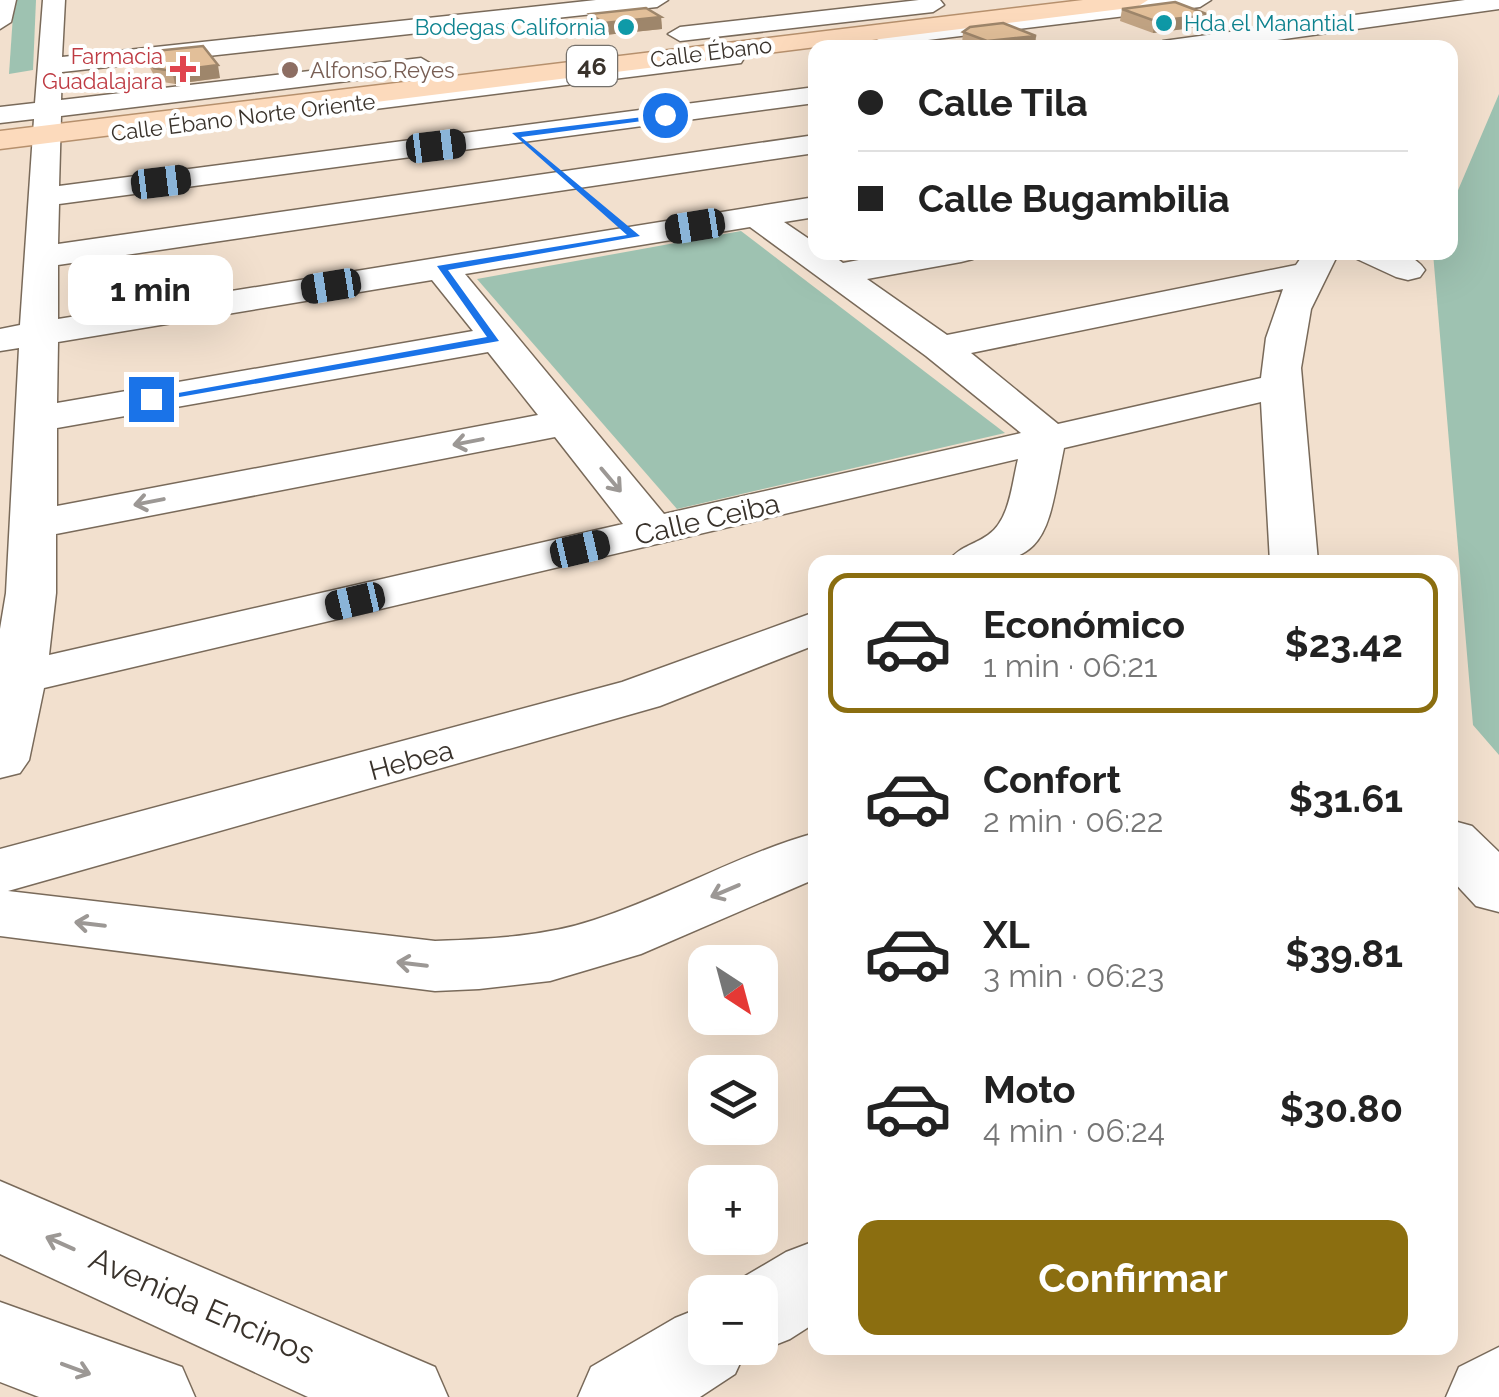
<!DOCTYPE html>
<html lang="es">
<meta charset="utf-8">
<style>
body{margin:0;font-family:Raleway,sans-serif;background:#f6f6f6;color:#222;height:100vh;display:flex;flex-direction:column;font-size:38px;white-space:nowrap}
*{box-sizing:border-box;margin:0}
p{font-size:32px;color:#767676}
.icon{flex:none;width:55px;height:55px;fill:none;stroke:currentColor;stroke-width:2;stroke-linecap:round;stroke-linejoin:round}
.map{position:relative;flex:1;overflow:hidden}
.side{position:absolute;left:808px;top:555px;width:650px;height:800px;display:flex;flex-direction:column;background:#fff;border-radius:20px;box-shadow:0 10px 40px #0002}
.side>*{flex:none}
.banner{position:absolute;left:808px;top:40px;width:650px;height:220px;border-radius:20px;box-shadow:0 10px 40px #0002;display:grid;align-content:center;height:220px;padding:0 50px;background:#fff}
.needle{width:65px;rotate:144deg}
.tools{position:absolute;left:688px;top:945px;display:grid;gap:20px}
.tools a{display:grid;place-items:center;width:90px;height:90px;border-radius:20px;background:#fff;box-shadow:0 10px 40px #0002;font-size:50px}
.end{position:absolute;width:45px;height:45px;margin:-22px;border:12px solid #1a73e8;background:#fff;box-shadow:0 0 0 5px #fff}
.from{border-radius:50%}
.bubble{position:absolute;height:70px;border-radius:20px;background:#fff;box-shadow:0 10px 40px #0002;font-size:32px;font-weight:700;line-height:70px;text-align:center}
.car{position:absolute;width:30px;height:60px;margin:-30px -15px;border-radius:12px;box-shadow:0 0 8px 2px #0007;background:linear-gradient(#222 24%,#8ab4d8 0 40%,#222 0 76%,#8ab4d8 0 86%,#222 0)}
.banner b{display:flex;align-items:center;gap:35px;height:95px;font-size:38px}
.banner b+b{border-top:2px solid #e0e0e0}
.banner i{width:25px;height:25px;background:#222}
ul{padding:18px 0 0;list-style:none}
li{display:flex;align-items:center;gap:30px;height:140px;margin:0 20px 15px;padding:0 30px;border:5px solid transparent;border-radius:20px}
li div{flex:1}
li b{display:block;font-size:38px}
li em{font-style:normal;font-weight:700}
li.active{border-color:#8b6e10}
li>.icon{width:90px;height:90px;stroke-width:1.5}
.primary-button{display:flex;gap:20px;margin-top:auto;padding:20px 50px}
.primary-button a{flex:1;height:115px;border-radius:20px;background:#8b6e10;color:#fff;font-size:40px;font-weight:700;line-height:115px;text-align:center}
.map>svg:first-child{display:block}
.green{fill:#9ec2b1}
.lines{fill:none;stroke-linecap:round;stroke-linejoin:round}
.minor-casing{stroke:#796a5a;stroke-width:3}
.major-casing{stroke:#b6906d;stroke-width:3}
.minor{fill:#fff;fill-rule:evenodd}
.major{fill:#fcdabc;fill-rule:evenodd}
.wall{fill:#c2a484}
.shaded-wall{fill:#9e866b}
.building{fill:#e2bf99;stroke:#9e866b;stroke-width:2.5}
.oneway{stroke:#9c9895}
.route{fill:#1a73e8}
.culture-dot{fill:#0f9aa8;stroke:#fff;stroke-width:4}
.health-dot{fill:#e0444e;stroke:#fff;stroke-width:4}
.education-dot{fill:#8d6e63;stroke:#fff;stroke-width:4}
.labels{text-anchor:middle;stroke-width:8;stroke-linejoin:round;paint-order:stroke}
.far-culture-label{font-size:22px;fill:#0d838f;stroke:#fff;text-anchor:start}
.far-street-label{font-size:22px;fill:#39322b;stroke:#fff}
.far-health-label{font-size:22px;fill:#be3a42;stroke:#fff;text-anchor:end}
.far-education-label{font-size:22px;fill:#785e54;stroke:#fff;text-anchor:start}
.shield{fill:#fff;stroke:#74706b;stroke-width:2.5}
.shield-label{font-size:25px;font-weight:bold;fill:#39322b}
.street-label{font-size:28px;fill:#39322b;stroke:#fff}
.near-street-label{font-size:32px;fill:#39322b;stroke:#fff}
</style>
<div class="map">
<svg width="1499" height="1397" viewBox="0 0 1499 1397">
<rect width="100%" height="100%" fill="#f2e0ce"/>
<g class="green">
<polygon points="14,0 36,0 33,70 9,74"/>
<polygon points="1499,94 1499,755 1473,725 1433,253 1450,252 1450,209"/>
<polygon points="741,231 1005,433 677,509 477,279"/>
</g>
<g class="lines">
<g class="minor-casing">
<g id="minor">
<polygon points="0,0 16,0 11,22 0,29"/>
<path d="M43 0H65L62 57 596 0H668L657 7 62 72 61 100 421 58 433 65 421 72 61 116 59 186 815 87V103L59 204 58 244 815 135V153L58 265V319L815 197V217L784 222 815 243V252H828L843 263 901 252H978L973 259 961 262 867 279 947 335 1296 265 1305 252H1339L1311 309 1301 368 1318 562H1270L1261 402 1064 448C1046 536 1050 569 948 562 958 547 974 545 988 535 1010 520 1012 483 1018 459L44 688 29 760 20 773 0 778V629L6 593 19 348 0 351V329L20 325 34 119 0 123V107L35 103ZM750 227 926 356 1021 433 664 514 465 274ZM432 280 473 331 57 403 58 342ZM1283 289 1266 338 1261 378 1058 424 971 353ZM488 352 538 415 57 506V428ZM555 437 623 524 49 655 56 593V534Z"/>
<polygon points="919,0 940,0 944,5 933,12 680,41 668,34 680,27"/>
<polygon points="1145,0 1211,0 1200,7 887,45 875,38 887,31"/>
<polygon points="1465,0 1499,0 1499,9 1219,48 1151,48 1163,41"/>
<polygon points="732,51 744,58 741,63 375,109 362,101 375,93"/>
<path d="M1352 252C1377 252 1410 247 1425 270L1420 277 1408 280 1396 277 1357 259Z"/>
<path d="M815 612V645L660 706 8 891 435 941C488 939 543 937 594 920 669 896 739 854 815 833V879L641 954 550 981 479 989 435 991 0 936V849L622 682Z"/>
<polygon points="1450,820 1472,826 1499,852 1499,912 1476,906 1450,878"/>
<polygon points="0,1181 435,1367 448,1397 308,1397 0,1254"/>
<polygon points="815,1241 815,1323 790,1339 760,1351 752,1348 760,1348 760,1292 727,1292 730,1285 786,1252"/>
<polygon points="0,1302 182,1367 195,1397 39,1397 0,1382"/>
<polygon points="705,1306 705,1348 747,1348 735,1374 700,1397 578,1397 591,1367 675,1318"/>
<polygon points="1499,1347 1499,1397 1446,1397 1459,1367"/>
</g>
</g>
<g class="major-casing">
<polygon id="major" points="1083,0 1148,0 1137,7 0,149 0,131"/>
</g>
<use href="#minor" class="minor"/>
<use href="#major" class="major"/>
</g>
<g class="wall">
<polygon points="1122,9 1207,26 1153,33 1120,21"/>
<polygon points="590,14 661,17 662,29 605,35 590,25"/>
<polygon points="963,32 1035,48 972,48 962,44"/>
<polygon points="145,52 220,78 175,84 157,81 148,64"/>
</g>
<g class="shaded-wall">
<polygon points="1209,15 1207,26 1153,33 1155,21"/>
<polygon points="661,17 662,29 605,35 604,23"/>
<polygon points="1036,36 1035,48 987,48 987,41"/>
<polygon points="218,65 220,78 175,84 172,71"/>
</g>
<g class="building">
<polygon points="1175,2 1209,15 1155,21 1122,9"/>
<polygon points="646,8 661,17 604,23 590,14"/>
<polygon points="1003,23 1036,36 987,41 963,32 970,27"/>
<polygon points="203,46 218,65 172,71 154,68 145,52"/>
</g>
<defs><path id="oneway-shaft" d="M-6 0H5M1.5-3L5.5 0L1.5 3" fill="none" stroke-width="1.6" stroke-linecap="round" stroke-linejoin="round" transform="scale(2.5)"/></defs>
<g class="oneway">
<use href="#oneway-shaft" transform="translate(468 442) rotate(169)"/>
<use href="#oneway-shaft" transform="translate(611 480) rotate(50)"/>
<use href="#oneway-shaft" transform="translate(149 502) rotate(169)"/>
<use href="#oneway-shaft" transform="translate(725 891) rotate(157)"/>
<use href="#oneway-shaft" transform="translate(90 924) rotate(-173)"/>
<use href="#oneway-shaft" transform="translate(412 964) rotate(-173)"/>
<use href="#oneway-shaft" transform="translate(60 1243) rotate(-156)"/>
<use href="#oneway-shaft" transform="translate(76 1369) rotate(20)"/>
</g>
<polygon class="route" points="668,114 665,118 521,137 640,236 448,270 499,341 151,402 145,399 487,337 437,266 627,235 512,133"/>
<g class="culture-dot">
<circle cx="1164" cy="23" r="10"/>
<circle cx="626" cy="27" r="10"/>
</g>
<path class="health-dot" d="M178 54h10v10h10v10h-10v10h-10v-10h-10v-10h10z"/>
<circle class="education-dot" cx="290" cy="70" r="10"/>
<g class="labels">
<g class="far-culture-label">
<text x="1184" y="31">Hda el Manantial</text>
<text x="606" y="35" text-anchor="end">Bodegas California</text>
</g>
<g class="far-street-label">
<text transform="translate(711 52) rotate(-7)" y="8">Calle Ébano</text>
<text transform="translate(243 117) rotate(-7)" y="8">Calle Ébano Norte Oriente</text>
</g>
<g class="far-health-label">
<text x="163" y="64">Farmacia<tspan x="163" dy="25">Guadalajara</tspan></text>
</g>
<g class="far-education-label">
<text x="310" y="78">Alfonso Reyes</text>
</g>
<rect class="shield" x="567" y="46" width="50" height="40" rx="8"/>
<g class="shield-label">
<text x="592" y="75">46</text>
</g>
<g class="street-label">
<text transform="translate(707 519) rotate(-13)" y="10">Calle Ceiba</text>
<text transform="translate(411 760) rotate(-15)" y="10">Hebea</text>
</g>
<g class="near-street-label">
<text transform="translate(202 1306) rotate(24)" y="11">Avenida Encinos</text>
</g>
</g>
</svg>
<div class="tools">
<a><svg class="needle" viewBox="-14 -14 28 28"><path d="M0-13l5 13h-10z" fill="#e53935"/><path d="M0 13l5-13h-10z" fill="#767676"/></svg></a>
<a><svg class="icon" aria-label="layers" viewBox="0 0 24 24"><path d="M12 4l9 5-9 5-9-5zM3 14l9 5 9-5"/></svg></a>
<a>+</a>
<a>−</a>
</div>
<i class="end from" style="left:665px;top:115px"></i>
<i class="end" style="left:151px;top:399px"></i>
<div class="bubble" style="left:68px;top:255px;width:165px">1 min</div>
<i class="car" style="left:436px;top:146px;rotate:83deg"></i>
<i class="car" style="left:161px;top:182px;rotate:83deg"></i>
<i class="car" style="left:695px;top:226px;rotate:261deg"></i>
<i class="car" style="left:331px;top:286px;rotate:261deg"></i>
<i class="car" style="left:580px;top:549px;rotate:77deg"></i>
<i class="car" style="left:355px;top:601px;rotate:257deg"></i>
<div class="banner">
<b><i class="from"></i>Calle Tila</b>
<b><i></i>Calle Bugambilia</b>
</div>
<section class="side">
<ul>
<li class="active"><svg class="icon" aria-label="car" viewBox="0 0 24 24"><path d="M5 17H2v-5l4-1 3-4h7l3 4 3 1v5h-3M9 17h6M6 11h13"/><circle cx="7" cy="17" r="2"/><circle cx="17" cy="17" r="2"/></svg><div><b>Económico</b><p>1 min · 06:21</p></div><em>$23.42</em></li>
<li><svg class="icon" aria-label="car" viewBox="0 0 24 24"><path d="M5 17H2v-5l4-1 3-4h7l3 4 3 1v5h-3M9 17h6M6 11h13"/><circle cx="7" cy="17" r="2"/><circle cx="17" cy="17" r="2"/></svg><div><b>Confort</b><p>2 min · 06:22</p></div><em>$31.61</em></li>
<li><svg class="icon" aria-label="car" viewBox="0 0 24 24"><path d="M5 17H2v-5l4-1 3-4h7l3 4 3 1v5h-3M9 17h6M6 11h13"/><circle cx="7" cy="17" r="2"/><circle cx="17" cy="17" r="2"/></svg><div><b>XL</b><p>3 min · 06:23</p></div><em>$39.81</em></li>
<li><svg class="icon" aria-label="car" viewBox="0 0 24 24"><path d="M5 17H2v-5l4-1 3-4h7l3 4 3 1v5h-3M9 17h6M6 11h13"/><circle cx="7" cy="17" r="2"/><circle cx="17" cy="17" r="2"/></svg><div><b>Moto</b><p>4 min · 06:24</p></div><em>$30.80</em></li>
</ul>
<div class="primary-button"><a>Confirmar</a></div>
</section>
</div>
